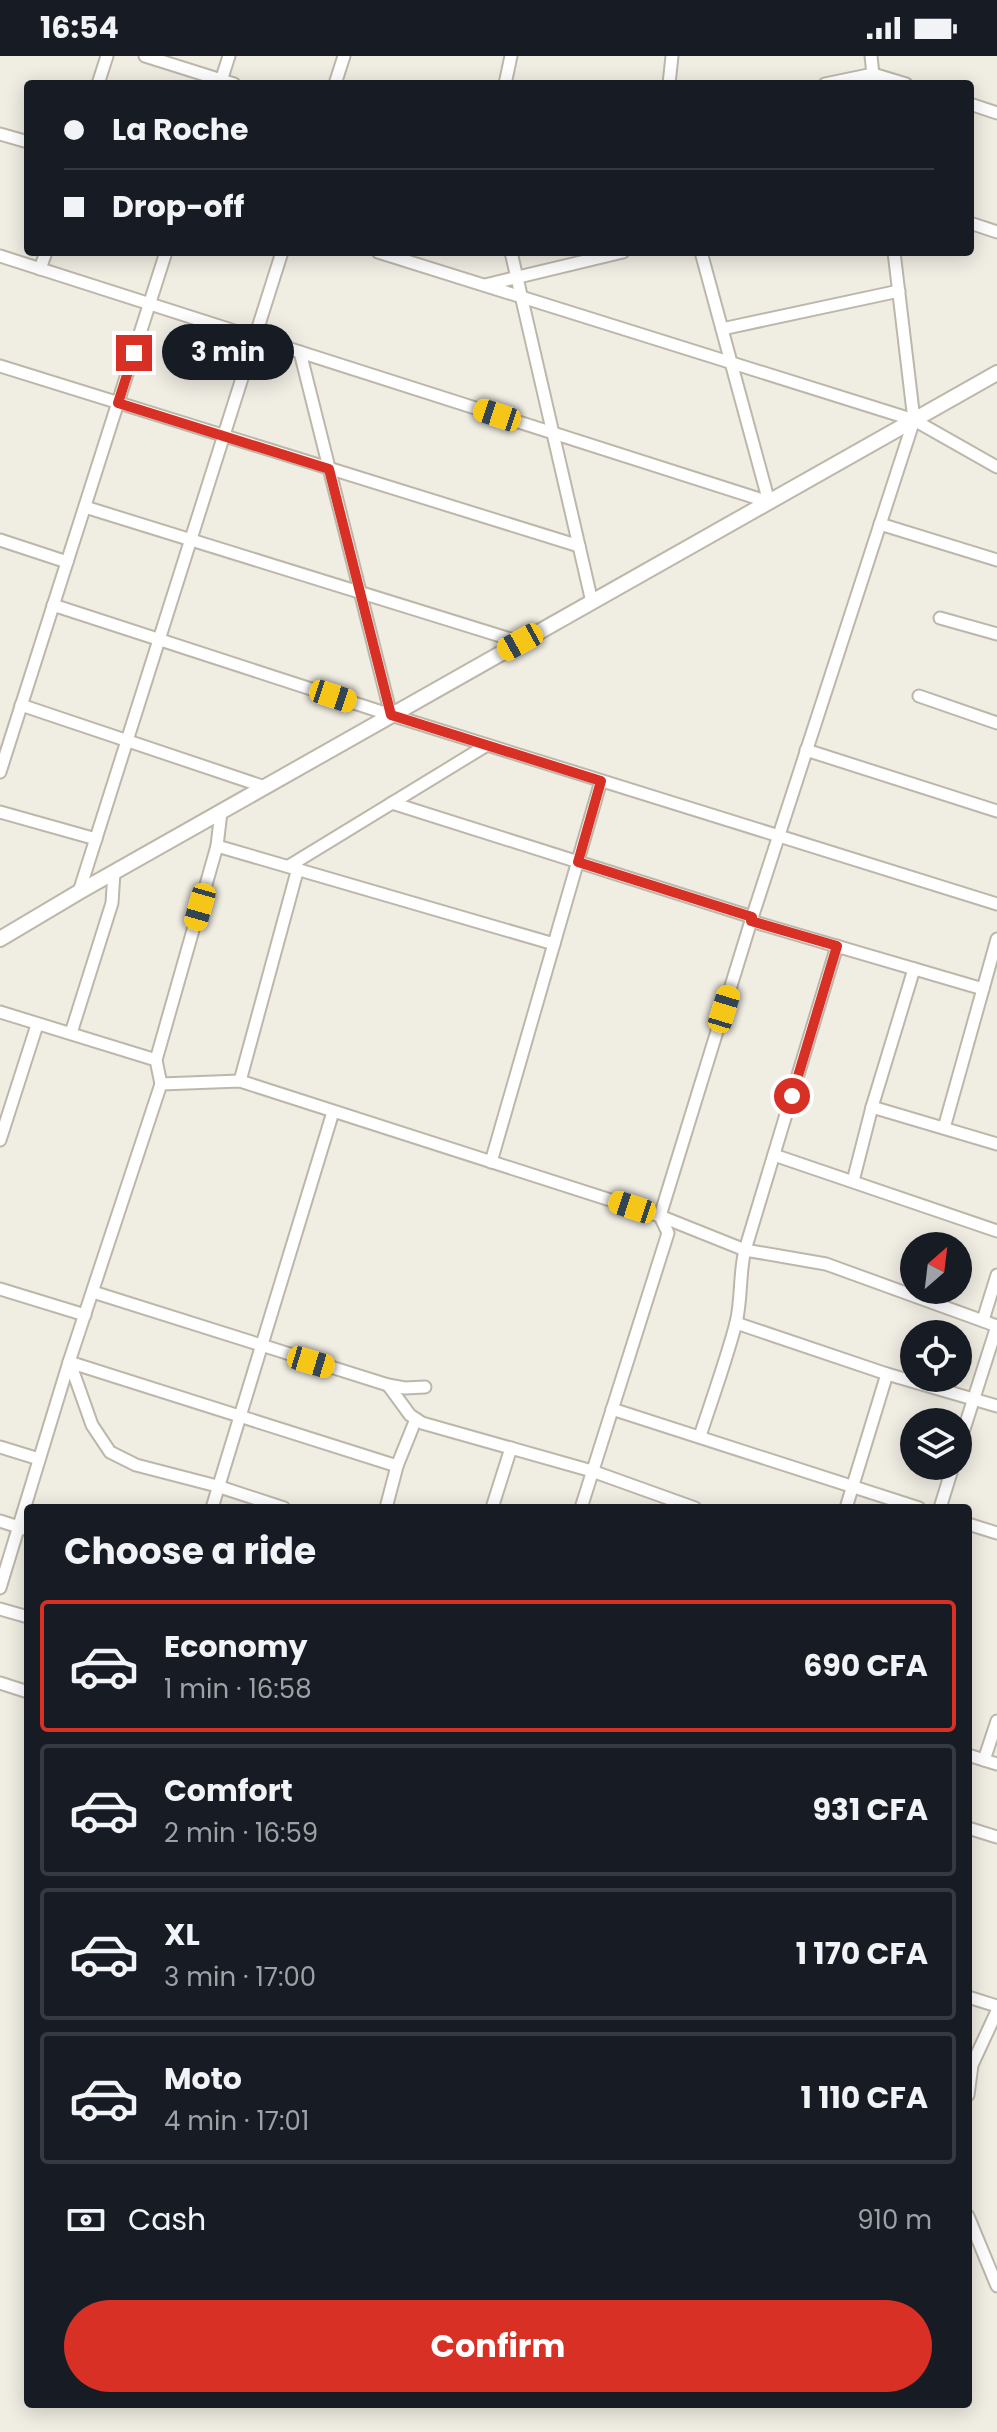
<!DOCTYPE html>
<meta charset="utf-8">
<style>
body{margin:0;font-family:Poppins,sans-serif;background:#242831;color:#f1f3f6;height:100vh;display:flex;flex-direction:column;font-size:30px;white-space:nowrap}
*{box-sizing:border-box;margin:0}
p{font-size:26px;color:#9ea1a6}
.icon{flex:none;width:44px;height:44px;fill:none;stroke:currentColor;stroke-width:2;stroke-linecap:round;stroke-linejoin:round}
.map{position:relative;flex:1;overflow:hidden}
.side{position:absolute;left:24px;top:1448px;width:948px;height:904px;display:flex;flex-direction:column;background:#171b24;border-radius:8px;box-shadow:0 4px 20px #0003}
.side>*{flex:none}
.guide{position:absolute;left:24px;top:24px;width:950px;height:176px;border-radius:8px;box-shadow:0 4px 20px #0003;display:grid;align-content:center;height:176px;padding:0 40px;background:#171b24}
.needle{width:52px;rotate:28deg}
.tools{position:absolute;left:900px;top:1176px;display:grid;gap:16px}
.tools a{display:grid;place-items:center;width:72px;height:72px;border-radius:50%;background:#171b24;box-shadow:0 4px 20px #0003;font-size:40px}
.end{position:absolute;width:36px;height:36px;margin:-18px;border:10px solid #d93025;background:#fff;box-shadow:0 0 0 4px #fff}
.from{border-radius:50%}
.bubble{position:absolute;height:56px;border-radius:28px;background:#171b24;box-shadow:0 4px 20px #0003;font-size:26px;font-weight:700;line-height:56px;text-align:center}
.car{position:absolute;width:24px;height:48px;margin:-24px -12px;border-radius:10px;box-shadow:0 0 6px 2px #0007;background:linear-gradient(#f5c518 24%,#345 0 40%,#f5c518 0 76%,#345 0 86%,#f5c518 0)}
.guide b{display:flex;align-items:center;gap:28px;height:76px;font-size:30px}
.guide b+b{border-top:2px solid #363941}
.guide i{width:20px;height:20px;background:#f1f3f6}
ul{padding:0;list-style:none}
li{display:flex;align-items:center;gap:24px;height:132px;margin:0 16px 12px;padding:0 24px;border:4px solid #363941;border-radius:8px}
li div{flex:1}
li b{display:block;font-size:30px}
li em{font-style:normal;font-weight:700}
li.on{border-color:#d93025}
li>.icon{width:72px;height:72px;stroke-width:1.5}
h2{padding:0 40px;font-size:36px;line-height:96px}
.pay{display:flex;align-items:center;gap:20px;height:88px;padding:0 40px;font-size:30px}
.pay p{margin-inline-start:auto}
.primary-button{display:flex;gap:16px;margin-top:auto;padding:16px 40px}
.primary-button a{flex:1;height:92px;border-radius:48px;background:#d93025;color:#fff;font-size:32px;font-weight:700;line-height:92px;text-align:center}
.status{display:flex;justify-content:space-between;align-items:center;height:56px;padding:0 40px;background:#171b24;direction:ltr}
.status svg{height:22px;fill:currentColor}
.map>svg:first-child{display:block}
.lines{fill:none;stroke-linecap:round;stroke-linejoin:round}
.minor-casing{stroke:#bdb7aa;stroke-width:15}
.tertiary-casing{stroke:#bdb7aa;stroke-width:18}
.minor{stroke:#fff;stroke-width:11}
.tertiary{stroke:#fff;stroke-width:14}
.route{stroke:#d93025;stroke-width:10}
</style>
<div class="status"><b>16:54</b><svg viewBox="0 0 49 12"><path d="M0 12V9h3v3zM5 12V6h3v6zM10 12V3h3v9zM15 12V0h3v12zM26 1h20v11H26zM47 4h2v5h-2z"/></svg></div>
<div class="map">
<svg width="997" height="2376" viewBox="0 0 997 2376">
<rect width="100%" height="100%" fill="#f0ede3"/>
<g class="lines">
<g class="minor-casing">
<g id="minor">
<polyline points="145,0 234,28"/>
<polyline points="871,0 874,28"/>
<polyline points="98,28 107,0"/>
<polyline points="220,28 229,0"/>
<polyline points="335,28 344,0"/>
<polyline points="505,28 511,0"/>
<polyline points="669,28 672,0"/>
<polyline points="825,28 873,18 906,28"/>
<polyline points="970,48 997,57"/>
<polyline points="0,78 28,86"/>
<polyline points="970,167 997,176"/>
<polyline points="378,196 914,364 997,411"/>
<polyline points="511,196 592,546"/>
<polyline points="0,200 769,446 701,196"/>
<polyline points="40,213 46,196"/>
<polyline points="485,229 623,196"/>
<polyline points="722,273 899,235"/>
<polyline points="300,296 391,659"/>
<polyline points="0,310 579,490"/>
<polyline points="85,451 520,586"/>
<polyline points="880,468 997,504"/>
<polyline points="0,484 67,506"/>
<polyline points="53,549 391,659 997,848"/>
<polyline points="940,562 997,578"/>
<polyline points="919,640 997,667"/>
<polyline points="21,649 265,731"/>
<polyline points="806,694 997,755"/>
<polyline points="0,716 166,196"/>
<polyline points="392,747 752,861"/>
<polyline points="0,756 96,783"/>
<polyline points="217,790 554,888"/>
<polyline points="289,810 487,689"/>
<polyline points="79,836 282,196"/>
<polyline points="751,865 983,933"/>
<polyline points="0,956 156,1004 161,1028 240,1025 660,1160 745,1194 826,1208 997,1270"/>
<polyline points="71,977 112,847 114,816"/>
<polyline points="156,1004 217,790 221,756"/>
<polyline points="240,1025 298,812"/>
<polyline points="872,1051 997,1088"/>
<polyline points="944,1072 997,883"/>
<polyline points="0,1084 37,969"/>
<polyline points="774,1099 997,1175"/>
<polyline points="491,1106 601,725"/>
<polyline points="853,1125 872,1051 914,913"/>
<polyline points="0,1233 85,1259"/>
<polyline points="93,1236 388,1329 405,1332 425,1331"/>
<polyline points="983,1264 997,1219"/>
<polyline points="736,1267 887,1318 997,1350"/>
<polyline points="69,1306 397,1410"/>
<polyline points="70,1307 92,1369 110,1396 136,1409 217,1430 284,1452"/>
<polyline points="388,1329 410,1359 422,1367 592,1415 695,1452"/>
<polyline points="612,1353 919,1452"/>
<path d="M700 1380C712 1343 726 1305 736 1267 742 1242 739 1218 745 1194L837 890"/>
<polyline points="0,1391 39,1403"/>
<polyline points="958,1392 997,1270"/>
<polyline points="212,1452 333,1056"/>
<polyline points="386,1452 397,1410 416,1363"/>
<polyline points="492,1452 511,1392"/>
<polyline points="581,1452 668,1177 660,1160 751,865 914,364 894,196"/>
<polyline points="846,1452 887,1318"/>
<polyline points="940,1452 953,1410"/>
<polyline points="0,1465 28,1474"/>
<polyline points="968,1468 997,1477"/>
<polyline points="0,1532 69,1306 161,1028"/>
<polyline points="0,1553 28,1561"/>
<polyline points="0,1627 28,1636"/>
<polyline points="968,1699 997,1708"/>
<polyline points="984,1704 997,1665"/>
<polyline points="968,1772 997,1781"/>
<polyline points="968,1941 997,1950"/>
<polyline points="968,2039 972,2009 997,1955"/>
<polyline points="968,2160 997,2230"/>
</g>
</g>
<g class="tertiary-casing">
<polyline id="tertiary" points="0,883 79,836 997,317"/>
</g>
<use href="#minor" class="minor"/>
<use href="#tertiary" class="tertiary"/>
</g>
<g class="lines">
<polyline class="route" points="134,297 118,347 329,413 391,659 601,725 578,806 752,861 751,865 837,890 792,1040"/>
</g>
</svg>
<div class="tools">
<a><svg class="needle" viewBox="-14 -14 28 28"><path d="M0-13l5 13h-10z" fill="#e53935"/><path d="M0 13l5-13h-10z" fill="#9ea1a6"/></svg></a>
<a><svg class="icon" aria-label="locate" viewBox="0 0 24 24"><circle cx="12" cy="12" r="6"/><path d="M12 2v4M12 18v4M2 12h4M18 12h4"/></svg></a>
<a><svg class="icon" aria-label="layers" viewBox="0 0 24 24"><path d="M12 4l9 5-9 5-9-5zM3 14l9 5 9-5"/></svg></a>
</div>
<i class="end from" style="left:792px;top:1040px"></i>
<i class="end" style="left:134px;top:297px"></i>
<div class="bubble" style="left:162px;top:268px;width:132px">3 min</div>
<i class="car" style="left:497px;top:359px;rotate:288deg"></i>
<i class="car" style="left:520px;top:586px;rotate:241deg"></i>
<i class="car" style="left:333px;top:640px;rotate:108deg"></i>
<i class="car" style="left:200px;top:851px;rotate:196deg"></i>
<i class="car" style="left:724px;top:953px;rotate:17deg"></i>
<i class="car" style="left:632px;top:1151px;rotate:288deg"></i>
<i class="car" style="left:311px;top:1306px;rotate:107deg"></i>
<div class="guide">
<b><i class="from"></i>La Roche</b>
<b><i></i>Drop-off</b>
</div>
<section class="side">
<h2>Choose a ride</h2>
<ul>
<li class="on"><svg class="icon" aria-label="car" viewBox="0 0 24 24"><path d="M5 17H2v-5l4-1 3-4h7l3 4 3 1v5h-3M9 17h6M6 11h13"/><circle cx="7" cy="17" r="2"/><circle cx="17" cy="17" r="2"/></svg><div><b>Economy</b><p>1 min · 16:58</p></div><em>690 CFA</em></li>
<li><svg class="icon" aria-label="car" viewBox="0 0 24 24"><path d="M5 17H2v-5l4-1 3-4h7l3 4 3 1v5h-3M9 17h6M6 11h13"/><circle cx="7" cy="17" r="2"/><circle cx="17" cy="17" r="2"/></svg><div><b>Comfort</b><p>2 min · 16:59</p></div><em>931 CFA</em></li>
<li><svg class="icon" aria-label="car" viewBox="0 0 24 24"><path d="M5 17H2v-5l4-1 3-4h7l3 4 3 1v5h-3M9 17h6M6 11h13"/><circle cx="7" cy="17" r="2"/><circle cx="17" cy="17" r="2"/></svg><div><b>XL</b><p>3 min · 17:00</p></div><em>1 170 CFA</em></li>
<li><svg class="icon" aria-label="car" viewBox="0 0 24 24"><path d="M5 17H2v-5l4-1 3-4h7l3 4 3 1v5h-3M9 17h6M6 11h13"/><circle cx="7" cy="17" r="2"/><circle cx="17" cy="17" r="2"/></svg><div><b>Moto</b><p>4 min · 17:01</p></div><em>1 110 CFA</em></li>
</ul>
<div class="pay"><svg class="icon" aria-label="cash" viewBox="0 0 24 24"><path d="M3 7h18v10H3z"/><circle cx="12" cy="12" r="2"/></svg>Cash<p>910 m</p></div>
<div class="primary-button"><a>Confirm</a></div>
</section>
</div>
